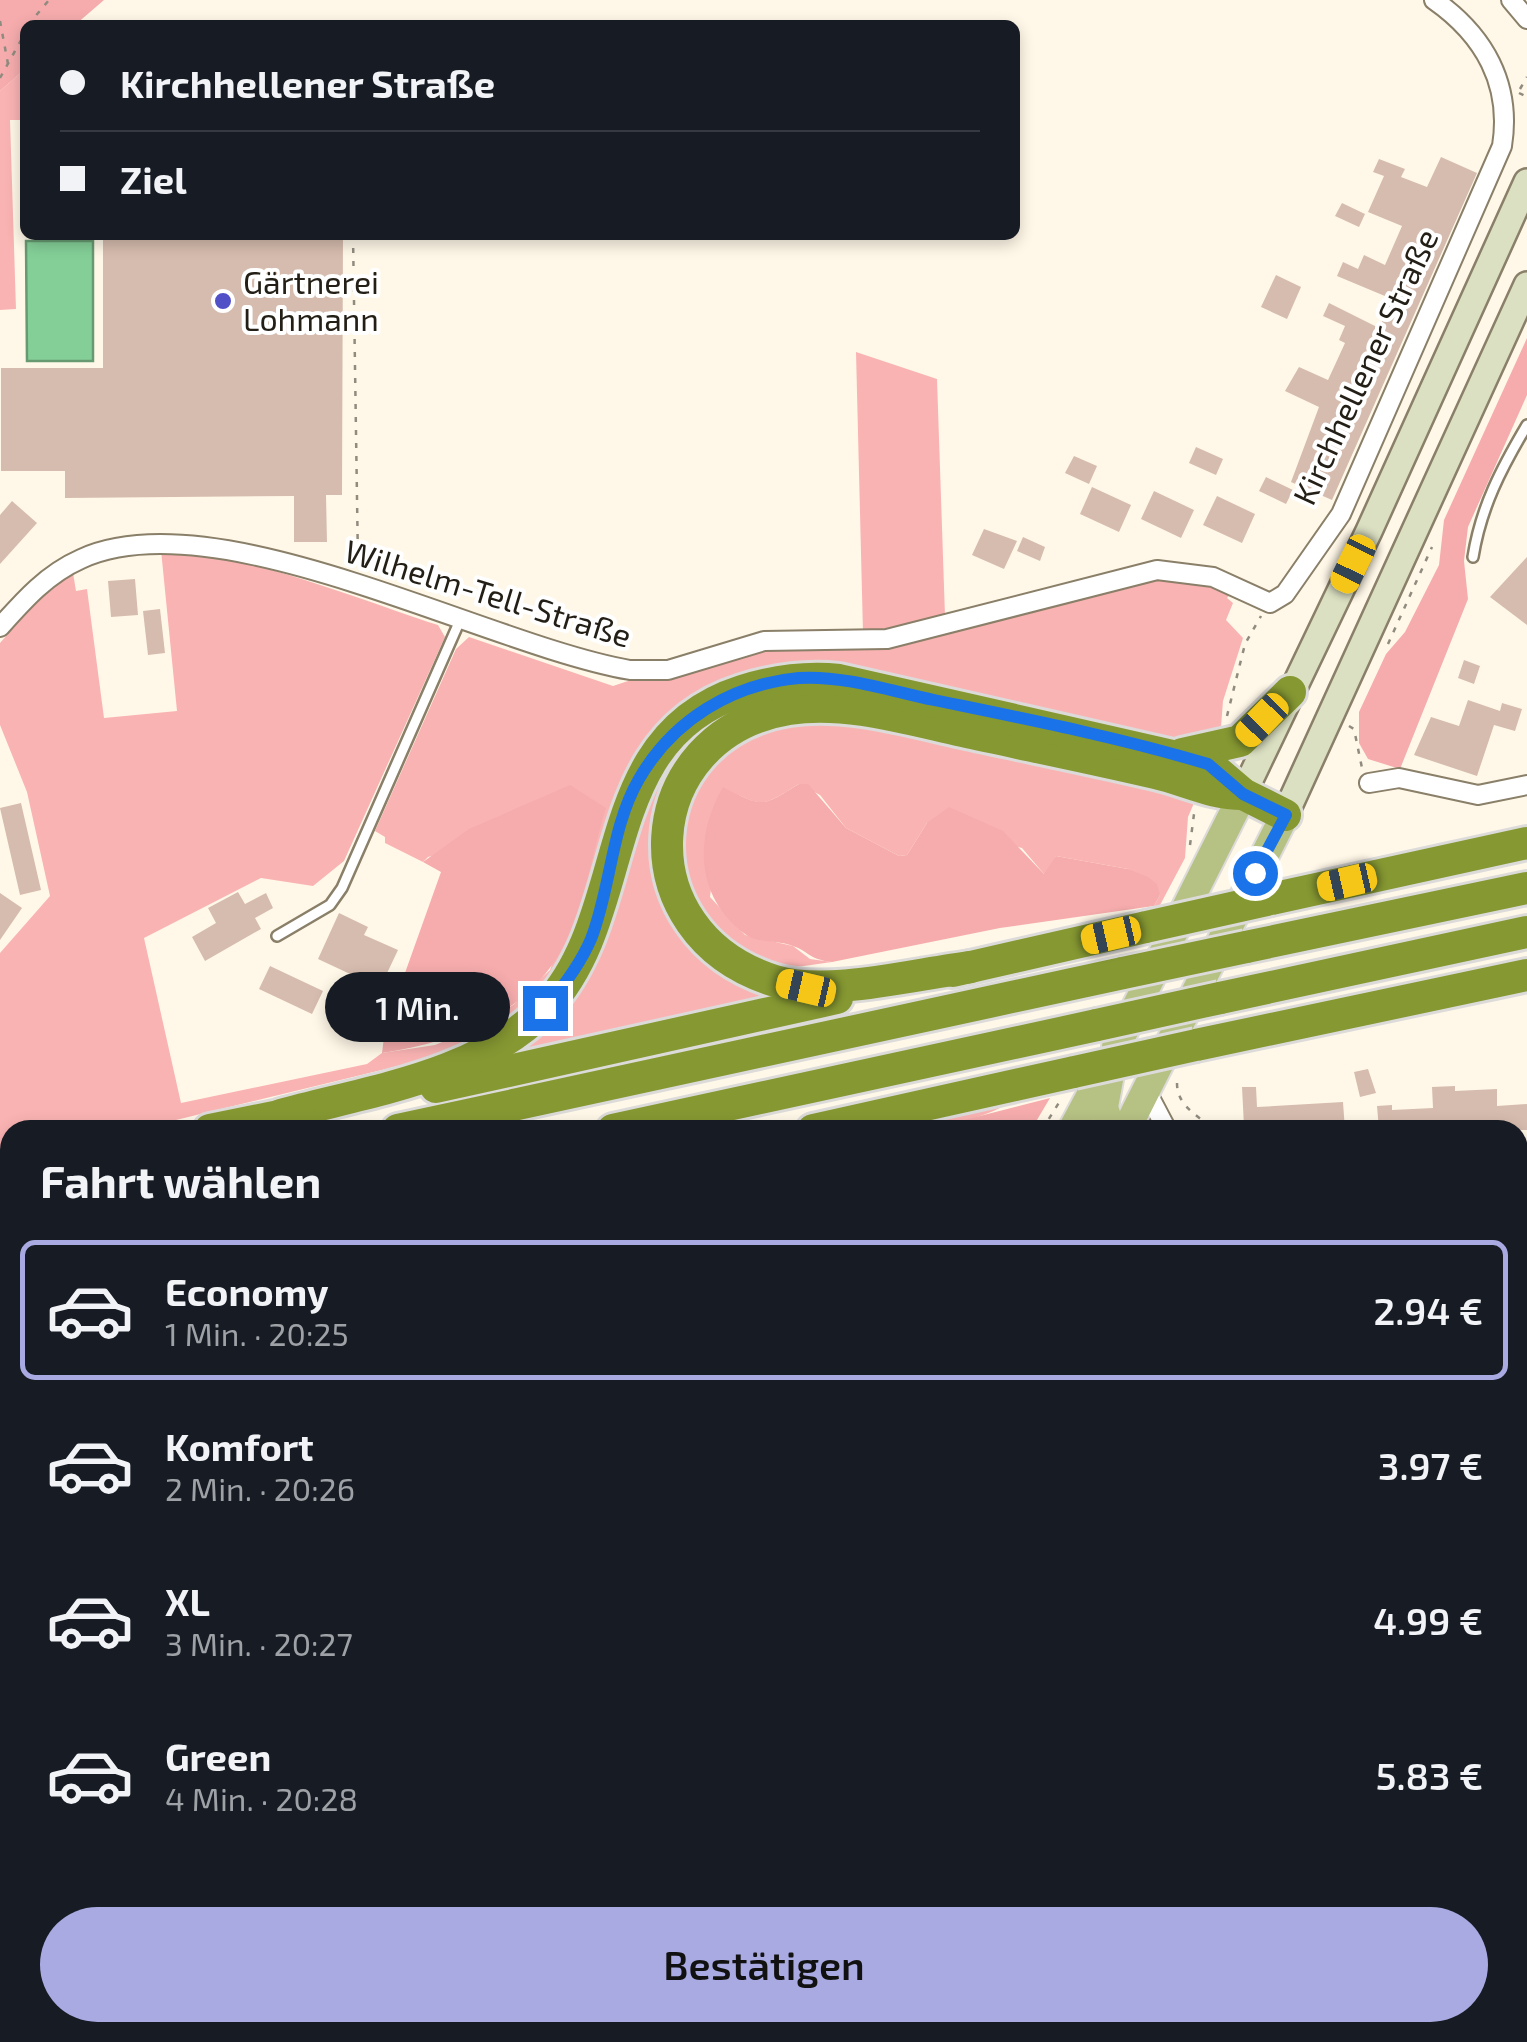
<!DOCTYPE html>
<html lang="de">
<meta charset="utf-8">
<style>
body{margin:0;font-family:"Exo 2",sans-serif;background:#20242c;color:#f1f3f6;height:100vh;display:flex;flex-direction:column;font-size:38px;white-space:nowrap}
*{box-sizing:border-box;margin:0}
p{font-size:32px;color:#9ea1a6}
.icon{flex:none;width:55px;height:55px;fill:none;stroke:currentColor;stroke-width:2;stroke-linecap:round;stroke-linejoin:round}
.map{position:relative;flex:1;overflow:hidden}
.drawer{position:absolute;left:0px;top:1120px;width:1528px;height:922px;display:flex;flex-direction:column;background:#171b24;border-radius:30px 30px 0 0;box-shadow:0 5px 15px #0003}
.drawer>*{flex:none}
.hud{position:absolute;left:20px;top:20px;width:1000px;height:220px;border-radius:15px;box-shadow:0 5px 15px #0003;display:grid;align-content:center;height:220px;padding:0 40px;background:#171b24}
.end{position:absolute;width:45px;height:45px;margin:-22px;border:12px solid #1a73e8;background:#fff;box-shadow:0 0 0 5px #fff}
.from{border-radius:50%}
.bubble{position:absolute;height:70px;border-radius:35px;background:#171b24;box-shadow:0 5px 15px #0003;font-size:32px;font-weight:600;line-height:70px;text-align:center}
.car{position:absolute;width:30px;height:60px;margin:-30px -15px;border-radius:12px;box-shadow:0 0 8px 2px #0007;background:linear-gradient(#f5c518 24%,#345 0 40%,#f5c518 0 76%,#345 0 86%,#f5c518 0)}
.hud b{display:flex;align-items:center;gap:35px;height:95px;font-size:38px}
.hud b+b{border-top:2px solid #363941}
.hud i{width:25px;height:25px;background:#f1f3f6}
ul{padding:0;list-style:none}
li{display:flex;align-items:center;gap:30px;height:140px;margin:0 20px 15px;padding:0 20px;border:5px solid transparent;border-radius:15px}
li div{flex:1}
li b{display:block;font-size:38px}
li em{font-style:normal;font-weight:600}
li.selected{border-color:#a9aae1}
li>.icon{width:90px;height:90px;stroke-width:1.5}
h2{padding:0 40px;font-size:45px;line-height:120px}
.action{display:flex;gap:20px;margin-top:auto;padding:20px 40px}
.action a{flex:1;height:115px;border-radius:60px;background:#a9aae1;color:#111;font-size:40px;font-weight:600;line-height:115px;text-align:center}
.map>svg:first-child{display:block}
.green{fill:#fab3b3}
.forest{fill:#f6acad}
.water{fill:#84cf98;stroke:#679a71;stroke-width:2.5}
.building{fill:#d6bcae}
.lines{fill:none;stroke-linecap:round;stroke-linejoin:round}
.lane-casing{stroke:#8a7f68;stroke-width:14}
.street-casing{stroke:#8a7f68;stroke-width:22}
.secondary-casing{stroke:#8a7f68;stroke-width:30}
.primary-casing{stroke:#dcdbda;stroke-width:32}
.highway-casing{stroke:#dcdbda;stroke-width:38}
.path{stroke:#908b7f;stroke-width:2.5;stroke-dasharray:5 8;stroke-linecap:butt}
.lane{stroke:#fff;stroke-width:9}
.street{stroke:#fff;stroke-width:18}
.secondary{stroke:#dbe0c2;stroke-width:25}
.primary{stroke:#b6c184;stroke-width:28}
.highway{stroke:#869832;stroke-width:32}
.highway-bridge-casing{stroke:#dcdbda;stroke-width:38;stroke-linecap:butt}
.highway-bridge{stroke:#869832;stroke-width:32}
.route{stroke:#1a73e8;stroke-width:12}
.poi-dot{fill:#5250c7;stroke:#fff;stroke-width:4}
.labels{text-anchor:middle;stroke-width:8;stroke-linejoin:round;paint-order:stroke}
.poi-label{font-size:32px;fill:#231f16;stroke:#fff;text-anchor:start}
.street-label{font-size:32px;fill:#231f16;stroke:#fff}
</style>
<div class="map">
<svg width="1527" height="2042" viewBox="0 0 1527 2042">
<rect width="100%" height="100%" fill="#fff8e8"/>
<g class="green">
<polygon points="25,69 25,120 10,120 16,309 0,310 0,91"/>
<polygon points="856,352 937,379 945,616 863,633"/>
<path d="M161 550C240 551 361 600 438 625L445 637 344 861 313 886 261 878 144 938 181 1103 367 1064 382 1053 435 1045 473 1029 513 1005 550 970 605 808 428 857 423 862 385 843V837L375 831 456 649 469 637 613 686 628 681 627 677 778 648 881 647 1137 580 1189 577 1231 593 1227 598 1233 603 1226 620 1243 638 1223 701 1220 740 680 716 590 913 552 984 485 1038 423 1060 135 1130H10V1162L0 1164V953L50 896 27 792 0 725V643L40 597 73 573 76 591 87 589 104 718 177 711Z"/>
<polygon points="734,704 715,730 663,877 780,995 501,1055 522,1037 667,754"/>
<path d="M786 720 860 723 1181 793 1194 803 1188 817 1185 858 1159 907 1154 906 1160 895 1128 869 1056 856 1049 873 1044 874 1022 848 927 823 907 855 899 856 846 828 820 795 799 784C761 807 764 808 724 788L710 897 745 935 793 946 810 959 832 962 797 967 798 972 749 958 709 924 681 864 687 803 723 750Z"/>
<path d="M1020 1097C976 1125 926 1130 875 1130Z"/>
</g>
<g class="forest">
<polygon points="0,0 104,0 75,25 25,25 25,69 0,91"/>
<polygon points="1527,338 1527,395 1468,527 1464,561 1468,599 1400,769 1368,759 1359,743 1359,712 1386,654 1405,632 1439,565 1444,520"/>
<path d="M799 784H808L846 828 899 856 907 855 927 823 949 807 1003 831 1044 874 1056 856 1128 869 1148 877 1157 884 1160 895 1154 906 1000 928 832 962C807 959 810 951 790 945 776 940 756 943 745 934 695 897 694 837 723 787 764 808 761 807 799 784Z"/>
<path d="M570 785 606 808C594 847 587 890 572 928 540 1009 462 1041 382 1053L385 1029 441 872 423 862 469 829Z"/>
<polygon points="1050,1098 1031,1130 925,1130"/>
</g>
<polygon class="water" points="26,241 93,241 93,361 27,361"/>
<g class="building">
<polygon points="1441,157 1477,173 1332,500 1291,482 1319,407 1285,391 1299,367 1328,380 1345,343 1339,340 1345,326 1323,316 1329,303 1379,328 1392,299 1337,276 1343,262 1358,269 1364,255 1385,265 1402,226 1368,212 1384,176 1373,172 1379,159 1405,169 1401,177 1427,187"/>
<polygon points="1342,203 1365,214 1359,227 1335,216"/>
<polygon points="103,235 343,235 342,495 326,495 327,542 294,542 294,496 65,498 65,471 1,471 1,368 103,368"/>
<polygon points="1276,275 1301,287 1287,319 1261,307"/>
<polygon points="1196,447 1223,459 1216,475 1189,463"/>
<polygon points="1074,456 1097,466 1089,484 1065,473"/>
<polygon points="1266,477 1293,490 1286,504 1259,491"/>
<polygon points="1092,487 1131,505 1119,532 1080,514"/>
<polygon points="1154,491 1194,510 1181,538 1141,519"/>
<polygon points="1217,496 1255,514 1242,543 1203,525"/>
<polygon points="12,501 37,523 0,564 0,515"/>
<polygon points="984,529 1017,541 1004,569 972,555"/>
<polygon points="1023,537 1045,547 1040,561 1017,551"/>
<polygon points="1527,557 1527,625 1490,597"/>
<polygon points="135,579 138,615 111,617 108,581"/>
<polygon points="160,609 165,653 148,655 143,611"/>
<polygon points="1464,660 1480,666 1474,684 1458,678"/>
<polygon points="1468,700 1500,711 1502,703 1522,709 1515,731 1494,725 1477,776 1414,755 1431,717 1459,726"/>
<polygon points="21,803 41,890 20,895 0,808"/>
<polygon points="238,892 245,904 266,893 273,908 255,918 261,929 205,961 192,937 216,923 208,908"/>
<polygon points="0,893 22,908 0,940"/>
<polygon points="339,913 368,927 364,935 398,950 380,988 318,959"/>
<polygon points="270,966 323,991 312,1014 259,989"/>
<polygon points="1368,1069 1376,1093 1360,1097 1354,1072"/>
<polygon points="1455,1086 1455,1091 1497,1089 1497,1106 1527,1104 1527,1130 1379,1130 1377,1106 1392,1105 1392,1110 1433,1108 1432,1087"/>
<polygon points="1242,1087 1256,1087 1257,1107 1343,1102 1345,1130 1244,1126"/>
</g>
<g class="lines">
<g class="lane-casing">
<g id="lane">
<path d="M1473 557C1481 507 1501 469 1527 425"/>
<polyline points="277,936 330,905 342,888 461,618"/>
<polyline points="1518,1455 1527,1455"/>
<polyline points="1002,2032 1008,2042"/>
<polyline points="1516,2032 1527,2042"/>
<polyline points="1496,2042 1505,2032"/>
</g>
</g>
<g class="street-casing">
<g id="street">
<polyline points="1511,0 1527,19"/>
<path d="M0 627C24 600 47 574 81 559 215 497 486 645 630 670H668L764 641 887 639 1157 570 1213 577 1270 603 1285 594 1341 514 1502 146C1512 84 1484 35 1434 0"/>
<polyline points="1369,783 1399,778 1478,795 1527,785"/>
<polyline points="1147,1092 1167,1130"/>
<polyline points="1518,1167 1527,1166"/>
<polyline points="0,1483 10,1494"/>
<polyline points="0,1802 10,1814"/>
<polyline points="203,2032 212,2042"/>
<polyline points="1392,2032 1405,2042"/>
<polyline points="940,2042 946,2032"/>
<polyline points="1260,2042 1269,2032"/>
</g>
</g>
<g class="secondary-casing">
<g id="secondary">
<polyline points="1243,794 1369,531 1527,182"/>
<polyline points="1285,815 1527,285"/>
</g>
</g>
<g class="primary-casing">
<g id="primary">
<polyline points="1116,1047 1243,794"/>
<polyline points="1110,1074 1104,1107 1111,1130"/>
<polyline points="1072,1130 1104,1070"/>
<polyline points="1126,1130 1285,815"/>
<polyline points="482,2042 488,2032"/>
<polyline points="522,2042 529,2032"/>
</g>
</g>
<g class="highway-casing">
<g id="highway">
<polyline points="1182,754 1240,741 1290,692"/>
<polyline points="1271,899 1527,843"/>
<polyline points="1246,947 1527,888"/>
<path d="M971 967C914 974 829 997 775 981 622 934 636 734 789 709 845 700 908 719 962 731 1026 745 1091 758 1155 773 1186 780 1210 794 1243 794"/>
<polyline points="953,971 1146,927"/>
<polyline points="1220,998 1527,932"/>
<polyline points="1196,1045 1527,975"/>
<polyline points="436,1087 837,998"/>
<path d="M281 1115C368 1091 480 1076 545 1008 636 913 592 739 742 691 774 681 805 676 839 680L1208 764 1243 794 1285 815"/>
<polyline points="210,1130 299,1112"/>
<polyline points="398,1130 1123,973"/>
<polyline points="613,1130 1097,1025"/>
<polyline points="813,1130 1074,1072"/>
<polyline points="0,1176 10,1173"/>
<polyline points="0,1214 10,1212"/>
<polyline points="0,1262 10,1260"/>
<polyline points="0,1304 10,1303"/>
</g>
</g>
<g class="path">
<polyline points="0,21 8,64"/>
<polyline points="28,25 49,0"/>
<polyline points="0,78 25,33"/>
<polyline points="1520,89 1527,77"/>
<polyline points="1519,93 1527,97"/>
<polyline points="353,235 358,563"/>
<polyline points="1388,644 1432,547"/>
<polyline points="1227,716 1245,644 1261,616"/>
<polyline points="1349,726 1354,729 1362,768"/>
<polyline points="1190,845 1194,814"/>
<path d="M1177 1083C1177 1107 1199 1116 1215 1130"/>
<polyline points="1042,1130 1060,1101"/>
<polyline points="1155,2032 1162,2042"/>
<polyline points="551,2041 556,2032"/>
<polyline points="443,2042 450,2032"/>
</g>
<use href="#lane" class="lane"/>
<use href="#street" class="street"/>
<use href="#secondary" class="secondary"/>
<use href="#primary" class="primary"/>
<use href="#highway" class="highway"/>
<g class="highway-bridge-casing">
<g id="highway-bridge">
<polyline points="1146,927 1271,899"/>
<polyline points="1123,973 1246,947"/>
<polyline points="1097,1025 1220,998"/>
<polyline points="1074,1072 1196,1045"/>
</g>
</g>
<use href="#highway-bridge" class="highway-bridge"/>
</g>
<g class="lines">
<path class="route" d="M545 1008C563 987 580 965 591 939 611 888 611 827 639 779 673 720 732 684 799 678 843 675 891 691 934 700 1026 719 1118 737 1208 764L1243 794 1286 815 1255 873"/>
</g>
<circle class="poi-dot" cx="223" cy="301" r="10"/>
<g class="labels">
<g class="poi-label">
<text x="243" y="294">Gärtnerei<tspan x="243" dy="37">Lohmann</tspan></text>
</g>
<g class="street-label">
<text transform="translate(1366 367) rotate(-65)" y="11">Kirchhellener Straße</text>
<text transform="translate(488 594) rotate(17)" y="11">Wilhelm-Tell-Straße</text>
</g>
</g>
</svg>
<i class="end from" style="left:1255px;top:873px"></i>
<i class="end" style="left:545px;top:1008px"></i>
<div class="bubble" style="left:325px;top:972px;width:185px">1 Min.</div>
<i class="car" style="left:1353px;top:564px;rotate:206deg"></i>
<i class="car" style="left:1262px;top:720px;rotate:224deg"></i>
<i class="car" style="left:1347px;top:882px;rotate:257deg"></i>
<i class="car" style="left:1111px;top:935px;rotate:257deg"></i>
<i class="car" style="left:806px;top:988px;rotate:283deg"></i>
<div class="hud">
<b><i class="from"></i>Kirchhellener Straße</b>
<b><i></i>Ziel</b>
</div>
<section class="drawer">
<h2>Fahrt wählen</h2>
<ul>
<li class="selected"><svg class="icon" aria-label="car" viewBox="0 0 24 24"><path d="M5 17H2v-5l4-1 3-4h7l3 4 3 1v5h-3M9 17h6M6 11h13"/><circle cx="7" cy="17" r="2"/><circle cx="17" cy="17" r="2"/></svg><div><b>Economy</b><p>1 Min. · 20:25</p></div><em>2.94 €</em></li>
<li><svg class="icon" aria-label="car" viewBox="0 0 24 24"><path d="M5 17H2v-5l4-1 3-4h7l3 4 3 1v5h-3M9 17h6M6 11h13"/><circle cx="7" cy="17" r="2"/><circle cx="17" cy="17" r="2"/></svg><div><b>Komfort</b><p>2 Min. · 20:26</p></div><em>3.97 €</em></li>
<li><svg class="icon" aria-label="car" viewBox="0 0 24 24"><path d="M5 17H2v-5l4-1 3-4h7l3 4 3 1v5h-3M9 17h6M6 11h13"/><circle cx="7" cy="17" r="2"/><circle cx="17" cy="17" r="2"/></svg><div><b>XL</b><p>3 Min. · 20:27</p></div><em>4.99 €</em></li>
<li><svg class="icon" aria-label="car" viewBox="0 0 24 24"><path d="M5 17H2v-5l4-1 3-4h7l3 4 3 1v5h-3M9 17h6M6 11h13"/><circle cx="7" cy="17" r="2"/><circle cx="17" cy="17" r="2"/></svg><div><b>Green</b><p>4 Min. · 20:28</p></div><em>5.83 €</em></li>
</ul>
<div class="action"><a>Bestätigen</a></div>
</section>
</div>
